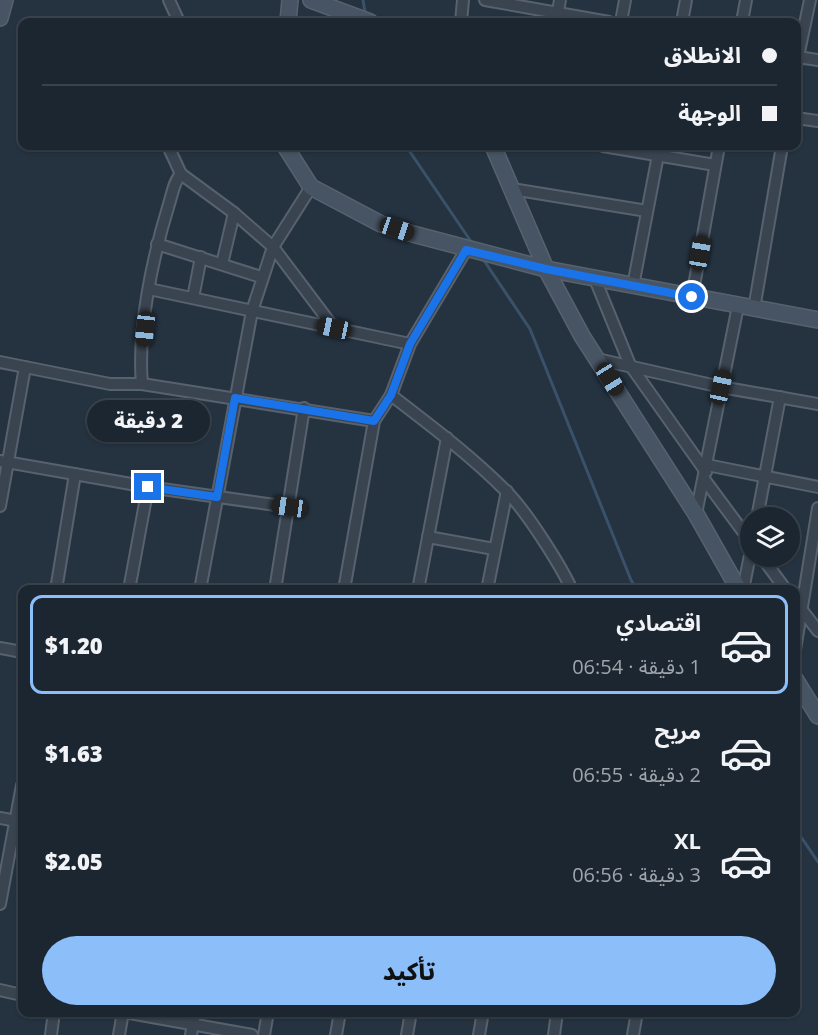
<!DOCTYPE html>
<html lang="ar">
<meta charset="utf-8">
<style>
body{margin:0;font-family:"Open Sans","Noto Sans Arabic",sans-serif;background:#252e39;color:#f1f3f6;direction:rtl;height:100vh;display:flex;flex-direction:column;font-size:22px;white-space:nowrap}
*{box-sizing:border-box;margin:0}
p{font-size:20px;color:#a0a5ab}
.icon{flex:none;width:33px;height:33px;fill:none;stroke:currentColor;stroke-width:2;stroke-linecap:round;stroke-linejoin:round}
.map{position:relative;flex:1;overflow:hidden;direction:ltr}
.panel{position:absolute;left:18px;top:585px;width:782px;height:432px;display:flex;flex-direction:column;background:#1c2631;border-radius:12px;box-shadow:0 2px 4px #0004,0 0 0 2px #3a434d;direction:rtl}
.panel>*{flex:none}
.banner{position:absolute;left:18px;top:18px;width:783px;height:132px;border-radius:12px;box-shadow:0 2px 4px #0004,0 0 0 2px #3a434d;direction:rtl;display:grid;align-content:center;height:132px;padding:0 24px;background:#1c2631}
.fabs{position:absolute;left:740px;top:507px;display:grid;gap:12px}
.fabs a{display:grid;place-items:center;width:60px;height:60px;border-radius:50%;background:#1c2631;box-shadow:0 2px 4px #0004,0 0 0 2px #3a434d;font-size:30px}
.end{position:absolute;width:27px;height:27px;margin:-14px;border:8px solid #1a73e8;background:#fff;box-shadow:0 0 0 3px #fff}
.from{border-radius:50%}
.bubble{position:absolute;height:42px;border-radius:21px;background:#1c2631;box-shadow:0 2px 4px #0004,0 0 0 2px #3a434d;font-size:20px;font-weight:800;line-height:42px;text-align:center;direction:rtl}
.car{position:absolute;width:18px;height:36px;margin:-18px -9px;border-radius:8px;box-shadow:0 0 4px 2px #0007;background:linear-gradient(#222 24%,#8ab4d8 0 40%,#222 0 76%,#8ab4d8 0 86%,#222 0)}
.banner b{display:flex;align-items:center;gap:21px;height:57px;font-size:22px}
.banner b+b{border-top:2px solid #3a434d}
.banner i{width:15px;height:15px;background:#f1f3f6}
ul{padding:10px 0 0;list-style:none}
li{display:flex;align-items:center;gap:18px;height:99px;margin:0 12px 9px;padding:0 12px;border:3px solid transparent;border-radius:12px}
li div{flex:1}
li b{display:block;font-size:22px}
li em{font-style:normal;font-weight:800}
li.selected{border-color:#8cbefa}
li>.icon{width:54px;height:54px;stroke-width:1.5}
.button{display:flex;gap:12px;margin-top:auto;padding:12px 24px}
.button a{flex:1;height:69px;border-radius:36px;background:#8cbefa;color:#111;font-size:24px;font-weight:800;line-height:69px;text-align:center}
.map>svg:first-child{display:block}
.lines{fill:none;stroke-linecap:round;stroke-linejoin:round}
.stream{stroke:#3a516a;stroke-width:3}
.street-casing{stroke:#57626e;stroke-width:14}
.secondary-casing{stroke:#57626e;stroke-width:18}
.street{stroke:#394450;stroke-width:10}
.secondary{stroke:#475463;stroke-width:15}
.route{stroke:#1a73e8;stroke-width:8}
</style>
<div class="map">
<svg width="818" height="1035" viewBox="0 0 818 1035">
<rect width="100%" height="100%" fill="#253341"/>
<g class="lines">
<g class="stream">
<polyline points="363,0 365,12"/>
<polyline points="406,146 472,243"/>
<polyline points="483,259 530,329 631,580 637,590"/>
<polyline points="795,828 818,862"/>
</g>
<g class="street-casing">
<g id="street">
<polyline points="169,0 179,22"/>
<polyline points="485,0 609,22"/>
<polyline points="461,22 463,0"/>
<polyline points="556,22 560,0"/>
<polyline points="621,22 625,0"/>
<polyline points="682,22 686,0"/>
<polyline points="742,22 746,0"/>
<polyline points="798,57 818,60"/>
<polyline points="796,66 810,0"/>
<polyline points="796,118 818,121"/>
<polyline points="168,146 181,174 234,213 273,247 334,328"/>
<polyline points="603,146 715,165"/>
<path d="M181 174C174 181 172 195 169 204 153 256 137 329 142 384L374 421"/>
<polyline points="512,189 647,211"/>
<polyline points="157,244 261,277"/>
<polyline points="222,264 234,213"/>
<polyline points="595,279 630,365 706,472"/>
<polyline points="633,286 658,155"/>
<polyline points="149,289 410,344"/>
<polyline points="692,297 719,146"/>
<polyline points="193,298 201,257"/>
<polyline points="754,309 782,146"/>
<polyline points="597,359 721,387 818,404"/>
<polyline points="0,362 25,367 0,506"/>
<polyline points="25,367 110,384 142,384"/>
<path d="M391 395C430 425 470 455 505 490 525 509 560 564 572 590"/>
<polyline points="0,461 148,487 289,507"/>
<polyline points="707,465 818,487"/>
<polyline points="704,479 750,541"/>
<polyline points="696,514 738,306"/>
<polyline points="757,518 780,397"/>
<polyline points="428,537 494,549"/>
<polyline points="761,556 786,590"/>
<polyline points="56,590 75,474"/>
<polyline points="129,590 148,487"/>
<polyline points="200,590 252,311 273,247 311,187"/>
<polyline points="275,590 304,408"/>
<polyline points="344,590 374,421 391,395 410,344 466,250"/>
<polyline points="418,590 447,438"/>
<polyline points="487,590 507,491"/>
<polyline points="743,590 750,555"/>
<polyline points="795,601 818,631"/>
<polyline points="0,648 22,652"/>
<polyline points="795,650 818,508"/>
<polyline points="0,818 22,822"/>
<polyline points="0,904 22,785"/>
<polyline points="0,990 22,995"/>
<polyline points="124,1012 252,1035"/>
<polyline points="51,1035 54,1012"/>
<polyline points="119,1035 123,1012"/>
<polyline points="191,1035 195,1012"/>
<polyline points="264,1035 268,1012"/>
<polyline points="336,1035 340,1012"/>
<polyline points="407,1035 411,1012"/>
<polyline points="479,1035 483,1012"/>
<polyline points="554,1035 557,1012"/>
<polyline points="633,1035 637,1012"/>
</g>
</g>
<g class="secondary-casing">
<g id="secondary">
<polyline points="311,0 370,22"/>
<polyline points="0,18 5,0"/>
<polyline points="288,22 290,0"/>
<polyline points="285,146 311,187 381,224 413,234 546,269 818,320"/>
<polyline points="493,146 546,269 582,336 696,514 739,590"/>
<polyline points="795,679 818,716"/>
</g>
</g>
<use href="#street" class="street"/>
<use href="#secondary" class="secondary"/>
</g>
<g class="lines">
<polyline class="route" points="148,487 217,497 235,398 374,421 391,395 410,344 466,250 546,269 692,297"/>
</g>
</svg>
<div class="fabs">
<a><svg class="icon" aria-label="layers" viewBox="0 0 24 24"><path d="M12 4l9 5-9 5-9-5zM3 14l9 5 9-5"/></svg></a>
</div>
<i class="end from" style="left:692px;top:297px"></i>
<i class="end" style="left:148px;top:487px"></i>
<div class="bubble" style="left:87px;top:400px;width:123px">2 دقيقة</div>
<i class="car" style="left:397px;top:229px;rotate:109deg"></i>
<i class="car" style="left:700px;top:253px;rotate:10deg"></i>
<i class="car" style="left:334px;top:328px;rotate:282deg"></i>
<i class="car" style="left:145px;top:329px;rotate:186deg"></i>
<i class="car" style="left:610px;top:379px;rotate:148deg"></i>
<i class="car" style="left:721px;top:387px;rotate:12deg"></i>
<i class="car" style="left:289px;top:507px;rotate:278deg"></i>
<div class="banner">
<b><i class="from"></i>الانطلاق</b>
<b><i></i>الوجهة</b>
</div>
<section class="panel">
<ul>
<li class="selected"><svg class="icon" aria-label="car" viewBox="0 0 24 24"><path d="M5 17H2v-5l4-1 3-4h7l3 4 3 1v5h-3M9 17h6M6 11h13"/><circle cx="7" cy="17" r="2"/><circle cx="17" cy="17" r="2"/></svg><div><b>اقتصادي</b><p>1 دقيقة · 06:54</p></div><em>$1.20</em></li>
<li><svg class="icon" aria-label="car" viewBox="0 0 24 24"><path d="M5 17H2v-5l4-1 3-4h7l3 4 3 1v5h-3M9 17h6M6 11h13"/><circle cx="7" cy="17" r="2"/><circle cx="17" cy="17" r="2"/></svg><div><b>مريح</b><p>2 دقيقة · 06:55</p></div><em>$1.63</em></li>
<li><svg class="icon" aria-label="car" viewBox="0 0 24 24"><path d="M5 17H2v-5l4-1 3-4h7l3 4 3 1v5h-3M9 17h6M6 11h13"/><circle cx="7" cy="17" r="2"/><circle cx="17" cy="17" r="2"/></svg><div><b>XL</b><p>3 دقيقة · 06:56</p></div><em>$2.05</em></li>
</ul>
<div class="button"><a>تأكيد</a></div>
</section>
</div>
